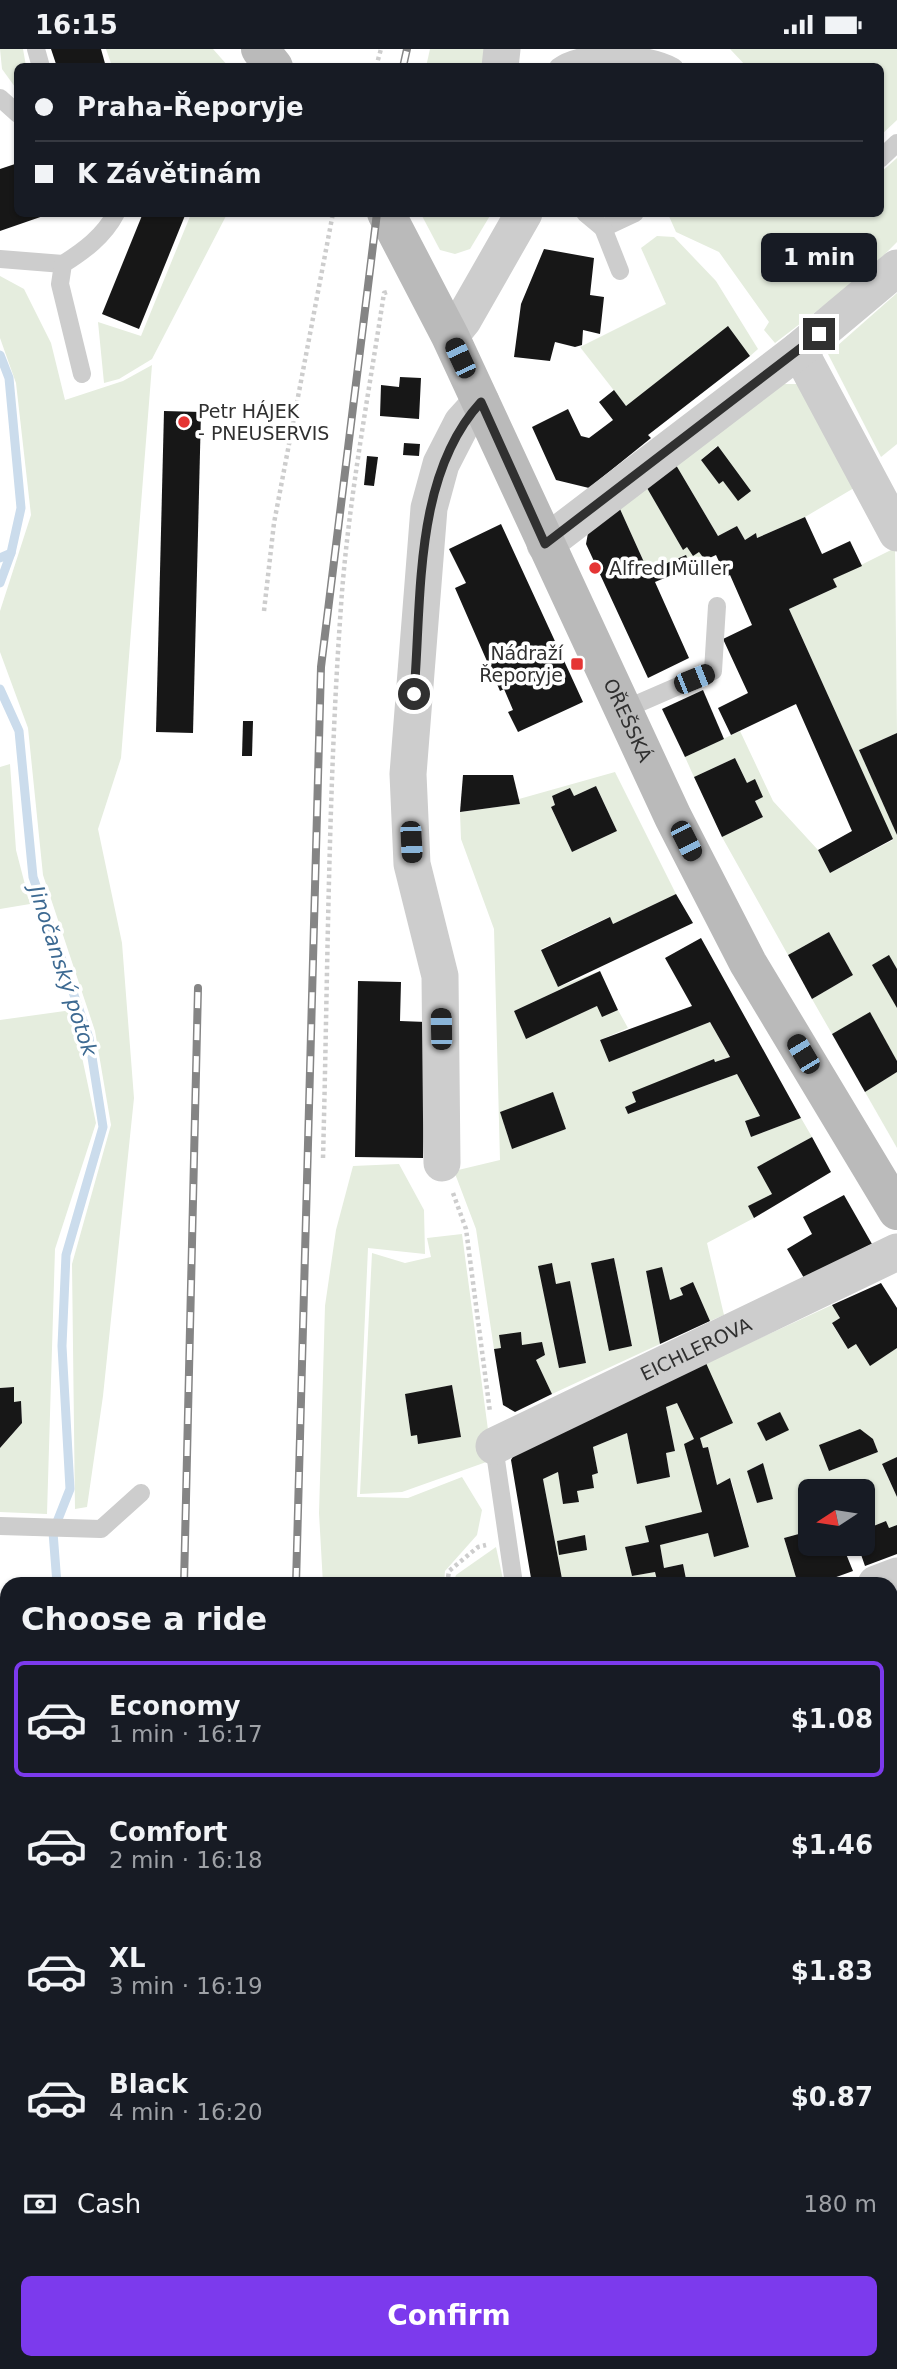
<!DOCTYPE html>
<meta charset="utf-8">
<style>
body{margin:0;font-family:"DejaVu Sans",sans-serif;background:#242831;color:#f1f3f6;height:100vh;display:flex;flex-direction:column;font-size:26px;white-space:nowrap}
*{box-sizing:border-box;margin:0}
p{font-size:23px;color:#9ea1a6}
.icon{flex:none;width:38px;height:38px;fill:none;stroke:currentColor;stroke-width:2;stroke-linecap:round;stroke-linejoin:round}
.map{position:relative;flex:1;overflow:hidden}
.side{position:absolute;left:0px;top:1528px;width:898px;height:793px;display:flex;flex-direction:column;background:#171b24;border-radius:21px 21px 0 0;box-shadow:0 2px 5px #0004}
.side>*{flex:none}
.top-card{position:absolute;left:14px;top:14px;width:870px;height:154px;border-radius:10px;box-shadow:0 2px 5px #0004;display:grid;align-content:center;height:154px;padding:0 21px;background:#171b24}
.needle{width:46px;rotate:258deg}
.fabs{position:absolute;left:798px;top:1430px;display:grid;gap:14px}
.fabs a{display:grid;place-items:center;width:77px;height:77px;border-radius:10px;background:#171b24;box-shadow:0 2px 5px #0004;font-size:35px}
.end{position:absolute;width:32px;height:32px;margin:-16px;border:9px solid #303030;background:#fff;box-shadow:0 0 0 4px #fff}
.from{border-radius:50%}
.bubble{position:absolute;height:49px;border-radius:10px;background:#171b24;box-shadow:0 2px 5px #0004;font-size:23px;font-weight:700;line-height:49px;text-align:center}
.car{position:absolute;width:21px;height:42px;margin:-21px -10px;border-radius:9px;box-shadow:0 0 5px 2px #0007;background:linear-gradient(#222 24%,#8ab4d8 0 40%,#222 0 76%,#8ab4d8 0 86%,#222 0)}
.top-card b{display:flex;align-items:center;gap:24px;height:66px;font-size:26px}
.top-card b+b{border-top:2px solid #363941}
.top-card i{width:18px;height:18px;background:#f1f3f6}
ul{padding:0;list-style:none}
li{display:flex;align-items:center;gap:21px;height:116px;margin:0 14px 10px;padding:0 7px;border:4px solid transparent;border-radius:10px}
li div{flex:1}
li b{display:block;font-size:26px}
li em{font-style:normal;font-weight:700}
li.on{border-color:#7c3aed}
li>.icon{width:63px;height:63px;stroke-width:1.5}
h2{padding:0 21px;font-size:32px;line-height:84px}
.pay{display:flex;align-items:center;gap:18px;height:77px;padding:0 21px;font-size:26px}
.pay p{margin-inline-start:auto}
.action{display:flex;gap:14px;margin-top:auto;padding:14px 21px}
.action a{flex:1;height:80px;border-radius:10px;background:#7c3aed;color:#fff;font-size:28px;font-weight:700;line-height:80px;text-align:center}
.status{display:flex;justify-content:space-between;align-items:center;height:49px;padding:0 35px;background:#171b24;direction:ltr}
.status svg{height:19px;fill:currentColor}
.map>svg:first-child{display:block}
.green{fill:#e5edde;fill-rule:evenodd}
.lines{fill:none;stroke-linecap:round;stroke-linejoin:round}
.stream{stroke:#cbdcec;stroke-width:9}
.building{fill:#171717}
.path{stroke:#cdcdcd;stroke-width:4.5;stroke-dasharray:3.5 3.5;stroke-linecap:butt}
.lane{stroke:#cdcdcd;stroke-width:18}
.street{stroke:#cdcdcd;stroke-width:37}
.secondary{stroke:#bababa;stroke-width:38}
.rail-casing{stroke:#858585;stroke-width:8}
.rail{stroke:#fff;stroke-width:5;stroke-dasharray:16;stroke-linecap:butt}
.route{stroke:#303030;stroke-width:9}
.poi-dot{fill:#e53534;stroke:#fff;stroke-width:2.5}
.labels{text-anchor:middle;stroke-width:7;stroke-linejoin:round;paint-order:stroke}
.poi-label{font-size:19px;fill:#303030;stroke:#fff;text-anchor:start}
.street-label{font-size:19px;fill:#303030;stroke:#fff}
.water-label{font-size:21px;font-style:italic;fill:#3d6a92;stroke:#fff}
</style>
<div class="status"><b>16:15</b><svg viewBox="0 0 49 12"><path d="M0 12V9h3v3zM5 12V6h3v6zM10 12V3h3v9zM15 12V0h3v12zM26 1h20v11H26zM47 4h2v5h-2z"/></svg></div>
<div class="map">
<svg width="897" height="2320" viewBox="0 0 897 2320">
<rect width="100%" height="100%" fill="#fff"/>
<g class="green">
<polygon points="0,0 23,0 26,17 18,18 17,37 15,38 2,20"/>
<polygon points="106,0 213,0 228,17 112,17"/>
<polygon points="430,0 487,0 486,17 426,18"/>
<polygon points="730,0 897,0 897,71 880,87 880,18 746,17"/>
<polygon points="897,109 897,193 865,225 775,294 764,281 769,273 719,203 676,183 668,165 880,164 880,124"/>
<polygon points="191,165 227,165 152,310 119,330 104,334 98,273 141,287"/>
<polygon points="421,165 491,165 470,200 455,205 440,201"/>
<polygon points="657,187 674,188 716,232 758,300 750,307 728,278 626,357 580,298 666,255 641,199"/>
<polygon points="0,227 24,240 51,294 65,351 123,332 152,316 121,709 98,780 122,894 134,1049 103,1347 87,1458 75,1460 72,1215 111,1076 95,982 43,826 28,679 0,603 0,562 31,466 16,334 0,289"/>
<polygon points="897,244 897,395 881,408 828,305"/>
<path d="M784 335H801L859 436 805 468 757 489 755 485 745 491 737 477 718 487 676 416ZM717 397 750 442 738 451 723 432 719 435 701 411Z"/>
<polygon points="647,439 683,500 687,498 693,507 699,503 705,511 691,518 685,506 648,522 620,460"/>
<polygon points="895,499 897,684 859,701 897,786 897,920 889,907 897,959 897,1012 870,964 832,985 812,950 853,926 829,883 788,906 722,788 763,768 735,709 694,728 685,708 740,682 773,752 818,801 830,824 893,791 789,560 837,538 833,530"/>
<polygon points="10,715 16,801 30,855 0,860 0,718"/>
<path d="M615 723 676 845 613 875 609 868 541 900 558 938 600 922 514 962 526 989 597 957 618 961 628 979 600 991 609 1012 710 973 730 1008 715 1013 714 1011 626 1058 628 1065 737 1025 760 1067 745 1073 751 1088 801 1069 812 1088 757 1118 772 1145 748 1157 754 1169 707 1194 724 1266 710 1272 693 1233 680 1239 683 1246 670 1251 662 1219 646 1222 660 1295 552 1345 536 1311 545 1306 522 1296 521 1284 500 1286 501 1299 494 1300 476 1180 454 1122 500 1111 494 880 461 790 460 763 520 755 519 750ZM596 737 617 782 572 803 551 758 555 756 552 748 569 739 574 747ZM553 1044 566 1080 512 1099 500 1063ZM614 1209 632 1296 610 1302 591 1214ZM552 1214 556 1235 570 1233 586 1314 559 1319 539 1217Z"/>
<polygon points="72,961 96,1074 55,1200 47,1465 0,1463 0,1399 22,1374 21,1353 14,1353 13,1338 0,1339 0,971"/>
<polygon points="897,1023 897,1099 865,1043"/>
<polygon points="399,1115 424,1161 425,1205 368,1199 357,1448 408,1449 462,1428 482,1461 477,1486 445,1522 444,1535 323,1535 319,1464 325,1257 336,1181 353,1117"/>
<path d="M462 1185 492 1411 402 1443 360 1445 372 1204 405 1214 431 1208 427 1189ZM452 1336 460 1388 418 1395 417 1386H411L405 1346Z"/>
<path d="M832 1256 840 1269 832 1275 848 1300 856 1295 870 1316 897 1299V1408L882 1416 897 1448V1476L889 1479 886 1472 866 1480 863 1442H810V1493L806 1483 784 1489 798 1535 687 1534 683 1515 664 1519 660 1496 708 1484 714 1507 749 1498 731 1430 717 1436 708 1398 703 1399 700 1389 706 1314ZM873 1390 878 1403 829 1422 820 1397ZM762 1414 773 1450 757 1454 747 1422Z"/>
<polygon points="677,1354 694,1390 685,1395 702,1463 646,1477 649,1493 625,1498 632,1527 655,1523 658,1535 563,1535 543,1430 558,1423 563,1455 577,1442 594,1439 592,1426 598,1424 593,1398 627,1384 637,1435 670,1428 666,1404 675,1402 666,1358"/>
<polygon points="496,1498 504,1535 453,1535 456,1526"/>
<polygon points="897,1621 897,1795 891,1796 891,1640 896,1638 891,1623"/>
<polygon points="897,1909 897,1996 891,1997 891,1911"/>
<polygon points="891,2022 893,2030 897,2029 897,2225 891,2226"/>
<polygon points="406,2314 451,2314 453,2318 462,2314 633,2314 637,2320 408,2320"/>
</g>
<g class="lines">
<g class="stream">
<polyline points="0,306 9,329 21,459 11,504 0,509"/>
<polyline points="0,534 11,504"/>
<polyline points="0,640 19,682 33,828 89,989 103,1078 66,1206 62,1297 70,1440 53,1483 57,1535"/>
<polyline points="228,2314 229,2320"/>
</g>
</g>
<g class="building">
<polygon points="51,0 101,0 106,18 57,18"/>
<polygon points="18,114 18,164 49,165 0,182 0,120"/>
<polygon points="143,164 186,164 139,280 102,265"/>
<polygon points="544,200 594,209 590,246 604,248 600,285 583,281 582,296 575,298 555,293 550,312 514,308 521,255"/>
<polygon points="728,277 750,307 648,386 651,389 589,439 556,431 532,378 568,360 581,387 589,389 613,371 599,353 614,341 626,357"/>
<polygon points="400,328 421,329 419,370 380,367 381,336 399,338"/>
<polygon points="164,362 201,363 193,684 156,683"/>
<polygon points="404,394 420,395 419,407 403,406"/>
<polygon points="718,397 751,442 738,452 723,432 719,435 701,411"/>
<polygon points="367,407 378,408 374,437 364,436"/>
<polygon points="676,416 718,487 737,477 745,491 756,484 757,489 805,468 822,505 850,492 862,517 833,530 837,538 789,560 893,790 830,824 818,801 852,782 796,655 731,686 718,659 748,644 723,590 752,576 730,526 726,528 716,506 705,511 699,503 693,507 687,498 683,501 647,439"/>
<polygon points="620,460 648,522 686,506 691,518 655,533 689,609 648,629 586,495 588,484"/>
<polygon points="501,475 583,653 518,683 508,663 513,661 504,640 500,642 455,539 466,534 449,500"/>
<polygon points="703,641 724,690 685,708 662,660"/>
<polygon points="243,672 253,672 252,707 242,707"/>
<polygon points="897,684 897,786 859,701"/>
<polygon points="735,709 747,734 755,730 763,748 755,752 763,768 722,788 694,728"/>
<polygon points="463,726 513,726 520,755 460,763"/>
<polygon points="596,737 617,782 572,803 551,758 555,756 552,747 570,739 574,747"/>
<polygon points="676,845 693,874 558,938 541,901 610,868 613,875"/>
<polygon points="829,883 853,926 812,950 788,906"/>
<polygon points="701,889 770,1013 801,1069 751,1088 745,1072 760,1067 737,1025 628,1065 625,1058 636,1053 632,1043 714,1010 715,1013 730,1008 710,973 609,1013 600,991 692,957 665,909"/>
<polygon points="889,906 897,920 897,959 872,916"/>
<polygon points="600,922 618,961 602,968 597,957 526,990 514,962"/>
<polygon points="358,932 401,933 400,972 426,973 423,1109 355,1108"/>
<polygon points="870,963 897,1012 897,1023 865,1043 832,985"/>
<polygon points="553,1043 566,1080 512,1100 500,1063"/>
<polygon points="812,1088 831,1123 754,1169 748,1157 772,1145 757,1118"/>
<polygon points="844,1146 872,1195 804,1229 787,1200 812,1185 803,1168"/>
<polygon points="614,1209 632,1297 609,1302 591,1214"/>
<polygon points="552,1214 556,1235 570,1232 586,1314 559,1319 538,1217"/>
<polygon points="662,1218 670,1251 683,1246 680,1239 693,1233 710,1272 660,1295 646,1222"/>
<polygon points="881,1234 897,1259 897,1299 870,1317 856,1295 848,1300 832,1274 840,1269 832,1256"/>
<polygon points="521,1283 522,1296 542,1293 545,1306 536,1311 552,1345 515,1363 503,1356 494,1300 501,1299 499,1286"/>
<polygon points="706,1314 733,1374 700,1389 703,1399 708,1398 717,1436 730,1429 749,1498 714,1508 708,1484 660,1496 664,1519 683,1515 687,1535 658,1535 655,1523 632,1527 625,1498 649,1493 645,1477 702,1463 684,1395 694,1390 677,1354 666,1358 675,1402 666,1404 670,1428 637,1435 627,1384 593,1398 598,1424 592,1426 594,1439 577,1442 579,1453 563,1455 558,1423 543,1430 563,1535 532,1535 511,1411 516,1402"/>
<polygon points="452,1336 461,1388 418,1395 417,1386 411,1387 405,1345"/>
<polygon points="14,1338 14,1353 21,1352 22,1374 0,1399 0,1339"/>
<polygon points="780,1363 789,1381 766,1392 757,1374"/>
<polygon points="860,1380 873,1390 878,1403 829,1422 819,1396"/>
<polygon points="897,1408 897,1448 882,1415"/>
<polygon points="763,1414 773,1450 757,1454 747,1422"/>
<polygon points="863,1472 866,1480 886,1472 889,1479 897,1476 897,1505 865,1517 857,1494 863,1494"/>
<polygon points="806,1483 810,1494 816,1497 823,1495 824,1501 842,1495 853,1522 817,1535 798,1535 784,1489"/>
<polygon points="585,1486 587,1501 559,1506 557,1492"/>
<polygon points="891,1576 897,1578 897,1621 891,1623"/>
<polygon points="897,1795 897,1840 891,1841 891,1796"/>
<polygon points="897,1996 897,2029 893,2030 891,1997"/>
<polygon points="0,2044 7,2048 7,2198 0,2193"/>
<polygon points="406,2314 462,2314 455,2317 456,2320 408,2320"/>
<polygon points="633,2314 702,2314 690,2320 637,2320"/>
<polygon points="845,2314 860,2314 863,2320 833,2320"/>
</g>
<g class="lines">
<g class="path">
<polyline points="376,18 381,0"/>
<polyline points="264,562 274,474 333,164"/>
<path d="M323 1109C328 921 328 731 342 543 350 443 369 343 384 244L390 242"/>
<polyline points="453,1144 466,1180 490,1363"/>
<polyline points="447,1535 449,1522 478,1498 486,1496"/>
</g>
<g class="lane">
<polyline points="36,0 41,18"/>
<path d="M558 18C582 0 646 2 674 18"/>
<polyline points="0,49 18,65"/>
<polyline points="880,110 897,94"/>
<polyline points="585,164 603,179 635,164"/>
<polyline points="603,179 620,222"/>
<polyline points="0,210 63,215"/>
<path d="M82 325 60 235 63 215C84 202 104 187 116 164"/>
<polyline points="623,661 713,622 717,557"/>
<polyline points="494,1397 514,1535"/>
<polyline points="0,1477 101,1480 141,1444"/>
<polyline points="0,1850 7,1863"/>
</g>
<g class="street">
<polyline points="500,18 502,0"/>
<polyline points="450,287 463,271 524,164"/>
<polyline points="799,301 897,484"/>
<polyline points="545,495 799,301 897,219"/>
<polyline points="442,1114 440,927 412,815 408,725 429,459 441,415 462,374 481,353"/>
<path id="s1" d="M494 1397 897 1203"/>
<polyline points="876,1535 897,1527"/>
<polyline points="0,1617 7,1638"/>
<polyline points="891,1888 897,1887"/>
<polyline points="891,2250 897,2248"/>
<polyline points="179,2314 181,2320"/>
<polyline points="753,2314 757,2320"/>
</g>
<g class="secondary">
<polyline points="260,0 274,18"/>
<path id="s2" d="M386 164 450 287 673 768 748 914 897 1162"/>
</g>
<g class="rail-casing">
<g id="rail">
<polyline points="403,18 407,0"/>
<polyline points="184,1535 198,939"/>
<polyline points="296,1535 321,618 377,164"/>
<polyline points="372,2314 374,2320"/>
</g>
</g>
<use href="#rail" class="rail"/>
</g>
<g class="lines">
<path class="route" d="M414 645C422 550 413 427 481 353L545 495 819 285"/>
</g>
<g class="poi-dot">
<circle cx="184" cy="373" r="7"/>
<circle cx="595" cy="519" r="7"/>
<rect x="570" y="608" width="14" height="14" rx="3.5"/>
</g>
<g class="labels">
<g class="poi-label">
<text x="198" y="369">Petr HÁJEK<tspan x="198" dy="22">- PNEUSERVIS</tspan></text>
<text x="609" y="526">Alfred Müller</text>
<text x="563" y="611" text-anchor="end">Nádraží<tspan x="563" dy="22">Řeporyje</tspan></text>
</g>
<g class="street-label">
<text dy="7" stroke="none"><textPath href="#s2" startOffset="562">OŘEŠSKÁ</textPath></text>
<text dy="7" stroke="none"><textPath href="#s1" startOffset="224">EICHLEROVA</textPath></text>
</g>
<g class="water-label">
<text transform="translate(63 922) rotate(72)" y="7">Jinočanský potok</text>
</g>
</g>
</svg>
<div class="fabs">
<a><svg class="needle" viewBox="-14 -14 28 28"><path d="M0-13l5 13h-10z" fill="#e53935"/><path d="M0 13l5-13h-10z" fill="#9ea1a6"/></svg></a>
</div>
<i class="end from" style="left:414px;top:645px"></i>
<i class="end" style="left:819px;top:285px"></i>
<div class="bubble" style="left:761px;top:184px;width:116px">1 min</div>
<i class="car" style="left:460px;top:309px;rotate:335deg"></i>
<i class="car" style="left:694px;top:630px;rotate:68deg"></i>
<i class="car" style="left:686px;top:792px;rotate:153deg"></i>
<i class="car" style="left:411px;top:793px;rotate:177deg"></i>
<i class="car" style="left:441px;top:980px;rotate:359deg"></i>
<i class="car" style="left:803px;top:1005px;rotate:329deg"></i>
<div class="top-card">
<b><i class="from"></i>Praha-Řeporyje</b>
<b><i></i>K Závětinám</b>
</div>
<section class="side">
<h2>Choose a ride</h2>
<ul>
<li class="on"><svg class="icon" aria-label="car" viewBox="0 0 24 24"><path d="M5 17H2v-5l4-1 3-4h7l3 4 3 1v5h-3M9 17h6M6 11h13"/><circle cx="7" cy="17" r="2"/><circle cx="17" cy="17" r="2"/></svg><div><b>Economy</b><p>1 min · 16:17</p></div><em>$1.08</em></li>
<li><svg class="icon" aria-label="car" viewBox="0 0 24 24"><path d="M5 17H2v-5l4-1 3-4h7l3 4 3 1v5h-3M9 17h6M6 11h13"/><circle cx="7" cy="17" r="2"/><circle cx="17" cy="17" r="2"/></svg><div><b>Comfort</b><p>2 min · 16:18</p></div><em>$1.46</em></li>
<li><svg class="icon" aria-label="car" viewBox="0 0 24 24"><path d="M5 17H2v-5l4-1 3-4h7l3 4 3 1v5h-3M9 17h6M6 11h13"/><circle cx="7" cy="17" r="2"/><circle cx="17" cy="17" r="2"/></svg><div><b>XL</b><p>3 min · 16:19</p></div><em>$1.83</em></li>
<li><svg class="icon" aria-label="car" viewBox="0 0 24 24"><path d="M5 17H2v-5l4-1 3-4h7l3 4 3 1v5h-3M9 17h6M6 11h13"/><circle cx="7" cy="17" r="2"/><circle cx="17" cy="17" r="2"/></svg><div><b>Black</b><p>4 min · 16:20</p></div><em>$0.87</em></li>
</ul>
<div class="pay"><svg class="icon" aria-label="cash" viewBox="0 0 24 24"><path d="M3 7h18v10H3z"/><circle cx="12" cy="12" r="2"/></svg>Cash<p>180 m</p></div>
<div class="action"><a>Confirm</a></div>
</section>
</div>
